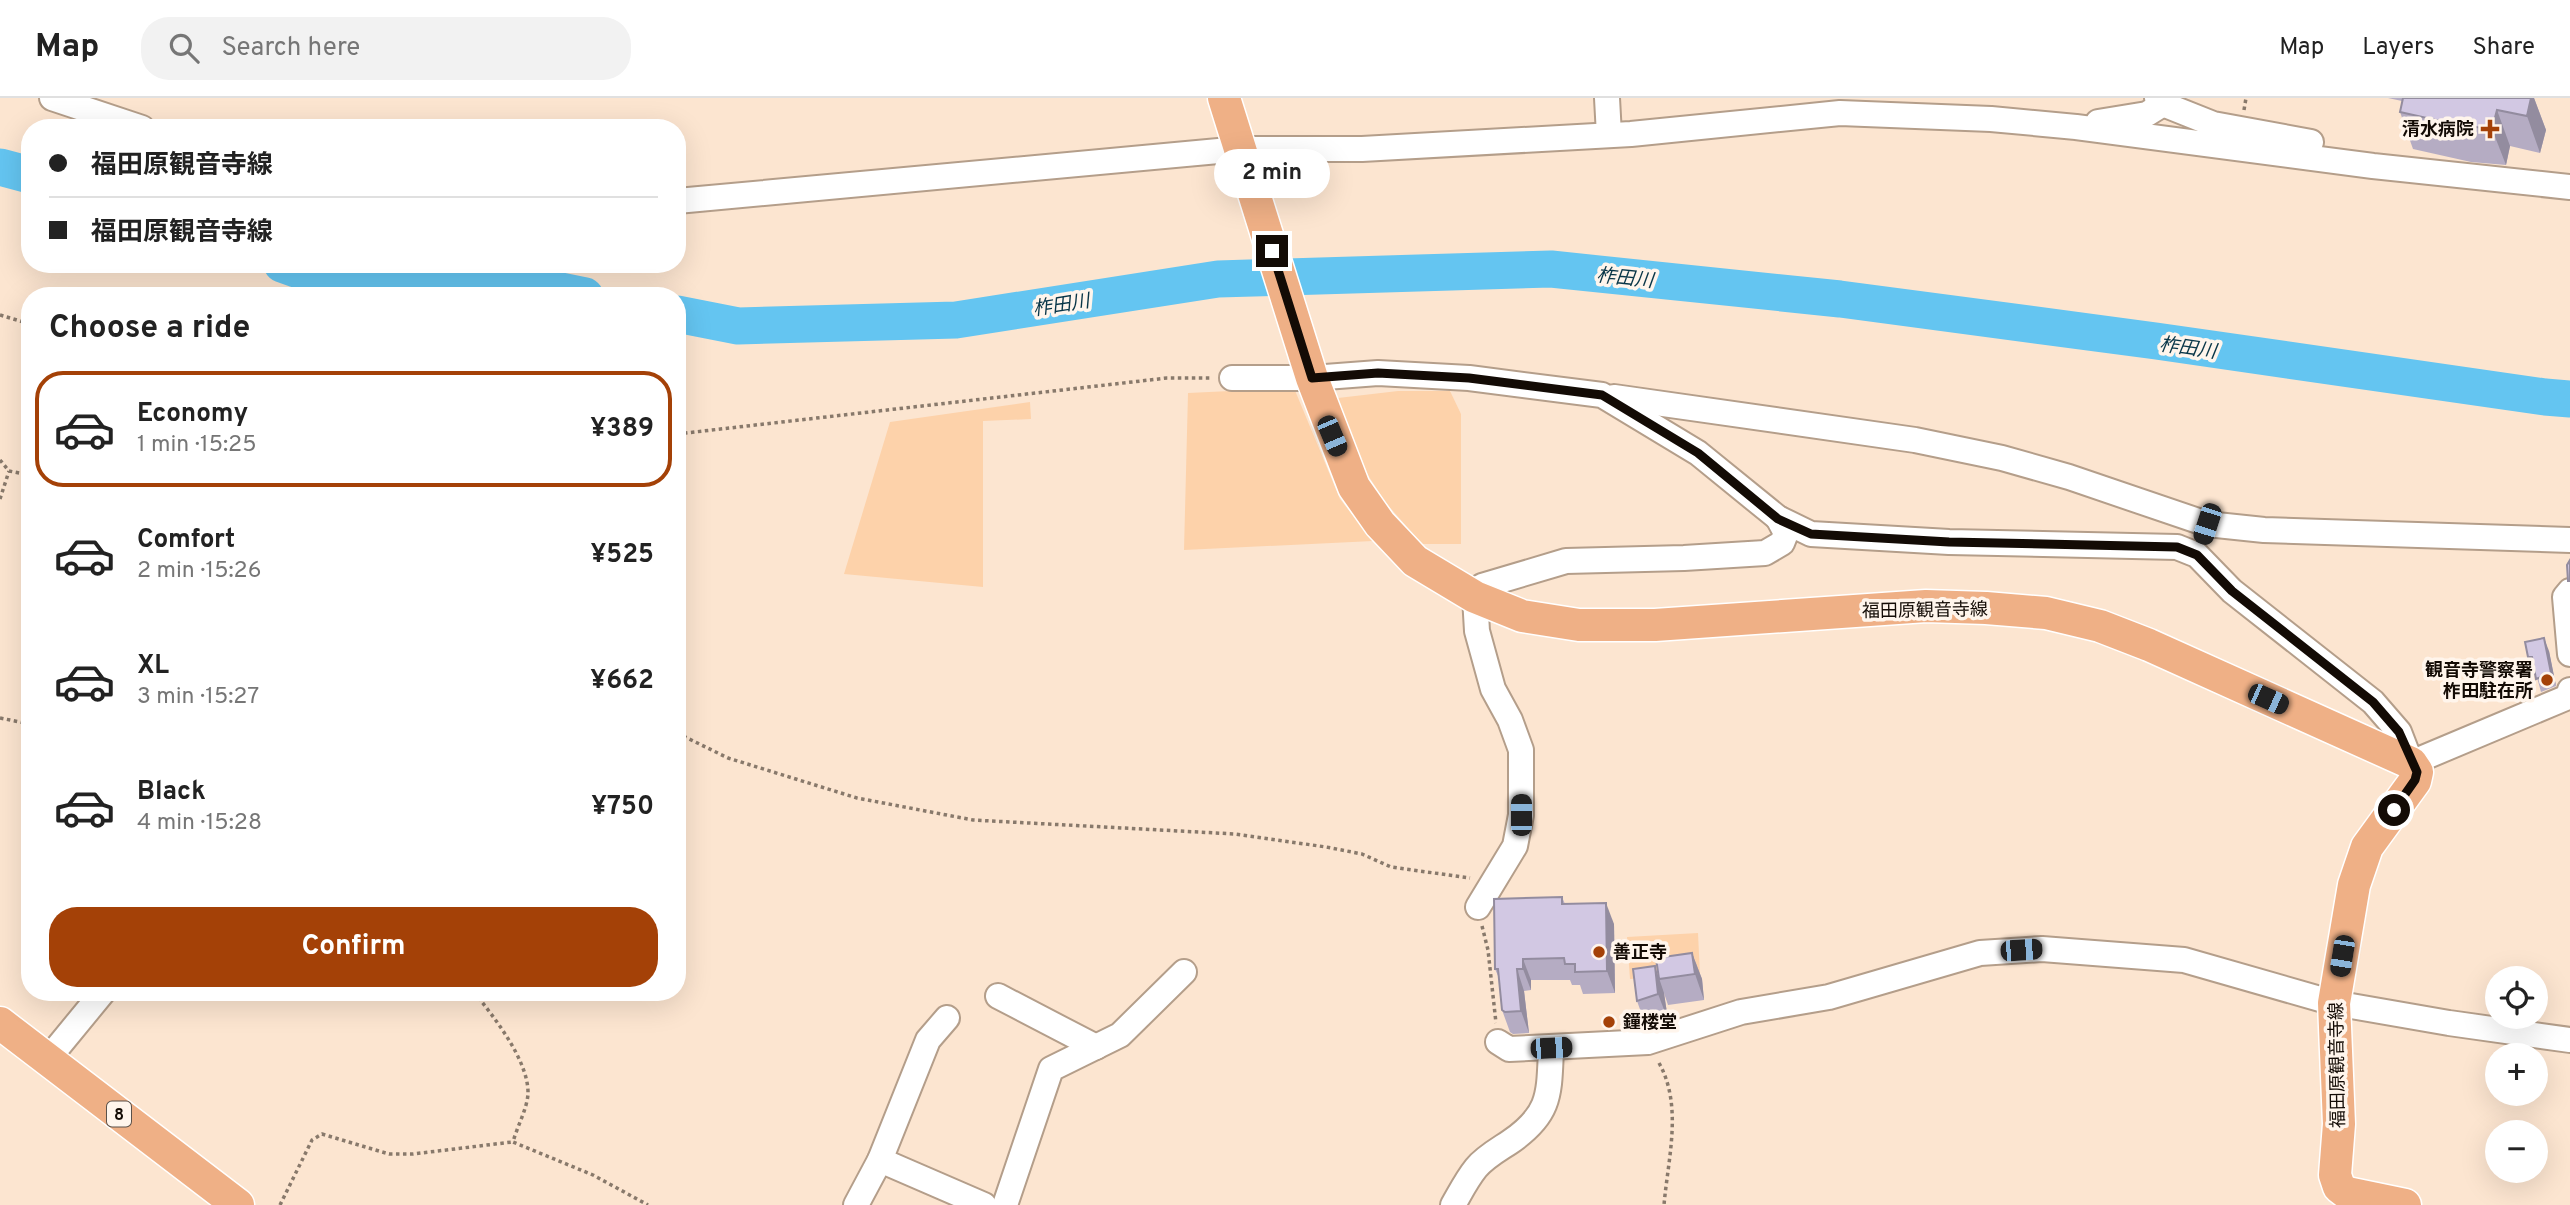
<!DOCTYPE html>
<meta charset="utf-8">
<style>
body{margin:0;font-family:Overpass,"Noto Sans JP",sans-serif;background:#f2f2f2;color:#222;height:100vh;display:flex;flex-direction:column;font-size:26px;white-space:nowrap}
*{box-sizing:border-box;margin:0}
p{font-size:23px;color:#767676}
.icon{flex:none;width:38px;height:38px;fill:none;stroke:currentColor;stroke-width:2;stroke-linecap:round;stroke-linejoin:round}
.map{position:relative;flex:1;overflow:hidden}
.details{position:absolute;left:21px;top:189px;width:665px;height:714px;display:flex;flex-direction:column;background:#fff;border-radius:28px;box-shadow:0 7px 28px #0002}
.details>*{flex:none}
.top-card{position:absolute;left:21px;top:21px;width:665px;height:154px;border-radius:28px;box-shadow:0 7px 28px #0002;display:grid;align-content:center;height:154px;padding:0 28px;background:#fff}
.fabs{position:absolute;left:2485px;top:868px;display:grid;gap:14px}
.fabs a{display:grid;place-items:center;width:63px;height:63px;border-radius:50%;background:#fff;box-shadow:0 7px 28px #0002;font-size:35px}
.end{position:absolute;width:32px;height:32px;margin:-16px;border:9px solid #130b05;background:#fff;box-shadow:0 0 0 4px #fff}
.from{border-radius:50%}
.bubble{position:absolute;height:49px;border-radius:24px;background:#fff;box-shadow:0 7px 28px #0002;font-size:23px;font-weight:700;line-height:49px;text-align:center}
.car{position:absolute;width:21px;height:42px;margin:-21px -10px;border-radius:9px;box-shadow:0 0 5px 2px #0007;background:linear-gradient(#222 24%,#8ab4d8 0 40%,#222 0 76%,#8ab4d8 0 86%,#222 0)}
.top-card b{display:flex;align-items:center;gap:24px;height:66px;font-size:26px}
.top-card b+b{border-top:2px solid #e0e0e0}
.top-card i{width:18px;height:18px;background:#222}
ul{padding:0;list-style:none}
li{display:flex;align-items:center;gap:21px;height:116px;margin:0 14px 10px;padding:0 14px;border:4px solid transparent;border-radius:28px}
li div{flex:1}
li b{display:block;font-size:26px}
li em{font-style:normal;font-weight:700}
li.selected{border-color:#a44107}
li>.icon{width:63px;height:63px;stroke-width:1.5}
h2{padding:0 28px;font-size:32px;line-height:84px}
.cta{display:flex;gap:14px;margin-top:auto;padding:14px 28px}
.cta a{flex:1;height:80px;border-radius:28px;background:#a44107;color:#fff;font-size:28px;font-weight:700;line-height:80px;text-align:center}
header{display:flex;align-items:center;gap:42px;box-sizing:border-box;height:98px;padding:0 35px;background:#fff;border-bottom:2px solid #e0e0e0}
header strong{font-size:33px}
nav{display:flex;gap:38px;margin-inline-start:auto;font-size:24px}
.search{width:490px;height:63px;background:#f2f2f2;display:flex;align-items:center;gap:18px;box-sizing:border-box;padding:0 24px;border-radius:28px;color:#767676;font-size:26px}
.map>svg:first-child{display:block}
.green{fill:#fdd2aa}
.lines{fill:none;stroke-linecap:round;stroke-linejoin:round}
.river{stroke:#64c5f1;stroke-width:37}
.minor-casing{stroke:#b49e8a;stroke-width:28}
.major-casing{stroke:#fff;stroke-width:35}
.path{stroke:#88796b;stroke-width:3.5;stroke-dasharray:3.5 3.5;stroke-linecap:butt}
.minor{stroke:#fff;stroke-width:24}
.major{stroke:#efb086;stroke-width:32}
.wall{fill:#b5acc3}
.shaded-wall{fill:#938c9f}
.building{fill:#d2c8e3;stroke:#938c9f;stroke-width:2}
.route{stroke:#130b05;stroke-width:9}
.poi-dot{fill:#a44107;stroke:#fff5ec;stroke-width:2.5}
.labels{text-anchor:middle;stroke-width:7;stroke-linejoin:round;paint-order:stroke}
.shield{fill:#fff5ec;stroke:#5a514a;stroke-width:2}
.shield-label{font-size:16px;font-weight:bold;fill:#130b05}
.poi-label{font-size:18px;font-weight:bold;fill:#130b05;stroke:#fff5ec;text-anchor:end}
.street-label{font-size:18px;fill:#130b05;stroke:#fff5ec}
.water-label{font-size:19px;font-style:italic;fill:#093648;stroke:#fff5ec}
</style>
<header>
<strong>Map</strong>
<div class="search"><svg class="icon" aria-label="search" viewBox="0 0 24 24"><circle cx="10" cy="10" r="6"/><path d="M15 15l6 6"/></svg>Search here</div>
<nav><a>Map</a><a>Layers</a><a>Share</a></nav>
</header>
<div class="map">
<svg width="2570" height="1107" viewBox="0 0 2570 1107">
<rect width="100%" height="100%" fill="#fce5d0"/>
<g class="green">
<polygon points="1294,290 1340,401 1373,443 1184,452 1188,295"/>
<polygon points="1398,293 1450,293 1461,316 1461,446 1422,446 1386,405 1362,368 1338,300"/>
<polygon points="1030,304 1031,321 983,323 983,489 844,476 890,324"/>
<polygon points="1698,835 1700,877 1630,881 1627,839"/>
</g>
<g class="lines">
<g class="river">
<polyline points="0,69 30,77"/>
<polyline points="282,166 296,171 526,186 585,198"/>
<polyline points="677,216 738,228 956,222 1218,181 1551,171 1840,201 2156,243 2545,299 2570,301"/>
</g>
<g class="minor-casing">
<g id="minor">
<polyline points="52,0 142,30"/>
<polyline points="1607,0 1609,37"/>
<polyline points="2157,0 2163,6 2213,26 2311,44"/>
<polyline points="2098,24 2147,16 2163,6"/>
<polyline points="677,103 1240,51 1362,51 1631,36 1840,15 1991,21 2076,29 2373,68 2570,89"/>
<polyline points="1232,280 1312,280 1378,275 1469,280 1602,297 1698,355 1778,420 1811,436 1949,444 2177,449 2197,457 2232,493 2373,604 2399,634 2411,665 2568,599 2570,592"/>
<polyline points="1614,299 1915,342 2002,360 2069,379 2207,426 2264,432 2570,442"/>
<polyline points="2570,493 2565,499 2570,556"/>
<polyline points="1478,809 1515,748 1521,717 1521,652 1510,622 1493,591 1477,533 1475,499 1482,488 1566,463 1684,460 1765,455 1782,445 1786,435 1778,420"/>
<polyline points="998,898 1096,949"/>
<polyline points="1498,944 1509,951 1648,944 1741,914 1829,899 1980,855 2042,851 2184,862 2334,905 2449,925 2570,942"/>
<polyline points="48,961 103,894"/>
<polyline points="880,1062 984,1107"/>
<polyline points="856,1107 880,1062 928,942 947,920"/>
<polyline points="1005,1107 1051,971 1120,937 1184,874"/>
<path d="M1453 1107C1460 1095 1467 1081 1476 1070 1485 1059 1498 1052 1510 1044 1551 1016 1549 996 1551 951"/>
</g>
</g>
<g class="major-casing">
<g id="major">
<polyline points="1224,0 1312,280 1354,389 1380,426 1415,463 1475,499 1522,518 1579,527 1655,527 1926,508 1986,510 2046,515 2100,528 2149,547 2411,665 2417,674 2415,683 2367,749 2354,787 2334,905 2339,1026 2335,1077 2339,1089 2347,1095 2405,1107"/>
<polyline points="0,925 238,1107"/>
</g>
</g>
<g class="path">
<polyline points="2244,12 2246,0"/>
<polyline points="0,217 30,226"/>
<polyline points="677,336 1167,280 1212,280"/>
<polyline points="0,362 9,373 30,377"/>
<polyline points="0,401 9,373"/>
<polyline points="0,620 30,626"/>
<polyline points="677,635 728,660 857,700 973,722 1235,736 1326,749 1362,756 1391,769 1470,780"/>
<polyline points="1482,828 1488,852 1496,925"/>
<path d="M474 894C494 919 529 963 528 996 527 1011 517 1029 513 1044L593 1077 648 1107"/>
<path d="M1659 965C1683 1008 1668 1060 1664 1107"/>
<polyline points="280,1107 312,1042 322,1036 389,1056 413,1056 512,1044"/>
</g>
<use href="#minor" class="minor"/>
<use href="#major" class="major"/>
</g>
<g class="wall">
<polygon points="2388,0 2534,0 2546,32 2540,55 2510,48 2506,67 2471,64 2413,51 2400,14 2402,3"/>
<polygon points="2549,553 2556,588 2541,594 2535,572 2533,573 2528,559"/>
<polygon points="1562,799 1565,806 1614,826 1615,895 1583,896 1580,887 1572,887 1570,882 1531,882 1531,892 1524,893 1529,935 1513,936 1510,934 1502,912 1499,880 1495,871"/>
<polygon points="1692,855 1702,881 1704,902 1668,907 1664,895 1668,922 1646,928 1637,903 1659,880"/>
</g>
<g class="shaded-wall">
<polygon points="2531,0 2534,0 2546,32 2540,55 2527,18"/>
<polygon points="2497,12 2510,48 2506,67 2492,31"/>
<polygon points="2544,540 2549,553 2556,588 2551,575"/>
<polygon points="1606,805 1614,826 1615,895 1607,873"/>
<polygon points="1692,855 1702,881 1704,902 1695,876"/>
<polygon points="1523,861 1531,882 1531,892 1523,871"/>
<polygon points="1655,868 1664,895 1668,922 1658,896"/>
<polygon points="1517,871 1524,893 1529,935 1521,913"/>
</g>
<g class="building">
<polygon points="2403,0 2531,0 2527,18 2497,12 2492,31 2458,27 2400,14"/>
<polygon points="2570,462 2570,483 2568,483 2567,467"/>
<polygon points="2544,540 2551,575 2536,581 2532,559 2528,559 2525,544"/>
<polygon points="1562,799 1562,806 1606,805 1607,873 1575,874 1575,866 1565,866 1564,860 1523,861 1523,871 1517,871 1521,913 1505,914 1502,912 1498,871 1495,871 1494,801"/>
<polygon points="1692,855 1695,876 1659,881 1656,860"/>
<polygon points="1655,868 1658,896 1637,903 1633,871"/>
</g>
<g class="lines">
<polyline class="route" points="1272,153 1312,280 1378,275 1469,280 1602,297 1698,355 1778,421 1811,436 1949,444 2177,449 2197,457 2232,493 2373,604 2399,634 2417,674 2415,682 2394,712"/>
</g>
<g class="poi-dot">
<path d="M2486.5 20.5h7v7h7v7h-7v7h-7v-7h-7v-7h7z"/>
<circle cx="2547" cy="582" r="7"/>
<circle cx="1599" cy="854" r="7"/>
<circle cx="1609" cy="924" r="7"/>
</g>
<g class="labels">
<rect class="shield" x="107" y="1003.5" width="24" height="25" rx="5"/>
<g class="shield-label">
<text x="119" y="1022">8</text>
</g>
<g class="poi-label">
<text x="2474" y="37">清水病院</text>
<text x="2533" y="578">観音寺警察署<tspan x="2533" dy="21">柞田駐在所</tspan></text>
<text x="1613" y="860" text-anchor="start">善正寺</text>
<text x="1623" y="930" text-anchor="start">鐘楼堂</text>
</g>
<g class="street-label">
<text transform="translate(1925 512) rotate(-1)" y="6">福田原観音寺線</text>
<text transform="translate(2337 967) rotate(-91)" y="6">福田原観音寺線</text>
</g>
<g class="water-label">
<text transform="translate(1625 179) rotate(6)" y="7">柞田川</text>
<text transform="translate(1061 206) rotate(-9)" y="7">柞田川</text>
<text transform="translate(2188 249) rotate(8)" y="7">柞田川</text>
</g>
</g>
</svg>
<div class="fabs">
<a><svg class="icon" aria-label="locate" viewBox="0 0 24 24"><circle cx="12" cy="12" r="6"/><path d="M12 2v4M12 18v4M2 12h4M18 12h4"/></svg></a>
<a>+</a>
<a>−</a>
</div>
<i class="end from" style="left:2394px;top:712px"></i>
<i class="end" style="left:1272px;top:153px"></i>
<div class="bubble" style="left:1214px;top:51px;width:116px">2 min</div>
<i class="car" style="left:1332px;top:338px;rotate:157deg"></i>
<i class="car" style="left:2207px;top:426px;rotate:198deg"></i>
<i class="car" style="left:2268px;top:601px;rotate:114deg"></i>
<i class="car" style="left:1521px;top:717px;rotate:0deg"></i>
<i class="car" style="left:2021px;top:852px;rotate:86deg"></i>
<i class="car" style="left:2342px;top:858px;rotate:189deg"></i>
<i class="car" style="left:1551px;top:950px;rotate:87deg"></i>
<div class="top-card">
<b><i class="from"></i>福田原観音寺線</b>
<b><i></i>福田原観音寺線</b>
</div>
<section class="details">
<h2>Choose a ride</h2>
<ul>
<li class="selected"><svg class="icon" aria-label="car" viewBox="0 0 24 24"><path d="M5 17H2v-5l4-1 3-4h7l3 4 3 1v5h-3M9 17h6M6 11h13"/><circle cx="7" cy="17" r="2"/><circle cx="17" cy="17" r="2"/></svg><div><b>Economy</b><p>1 min · 15:25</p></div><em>¥389</em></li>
<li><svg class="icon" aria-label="car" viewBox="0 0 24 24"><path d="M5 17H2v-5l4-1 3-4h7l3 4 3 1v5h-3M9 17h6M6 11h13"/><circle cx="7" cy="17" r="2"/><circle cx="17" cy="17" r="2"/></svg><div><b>Comfort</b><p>2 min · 15:26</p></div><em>¥525</em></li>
<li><svg class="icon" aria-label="car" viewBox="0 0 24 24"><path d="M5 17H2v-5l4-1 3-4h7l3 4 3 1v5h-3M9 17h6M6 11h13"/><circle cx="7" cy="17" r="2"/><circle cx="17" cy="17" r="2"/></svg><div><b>XL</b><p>3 min · 15:27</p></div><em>¥662</em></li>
<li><svg class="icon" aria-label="car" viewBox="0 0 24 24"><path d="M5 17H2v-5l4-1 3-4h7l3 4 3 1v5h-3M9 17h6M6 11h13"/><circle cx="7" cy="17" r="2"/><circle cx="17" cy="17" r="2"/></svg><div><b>Black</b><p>4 min · 15:28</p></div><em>¥750</em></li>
</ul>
<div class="cta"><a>Confirm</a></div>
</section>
</div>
